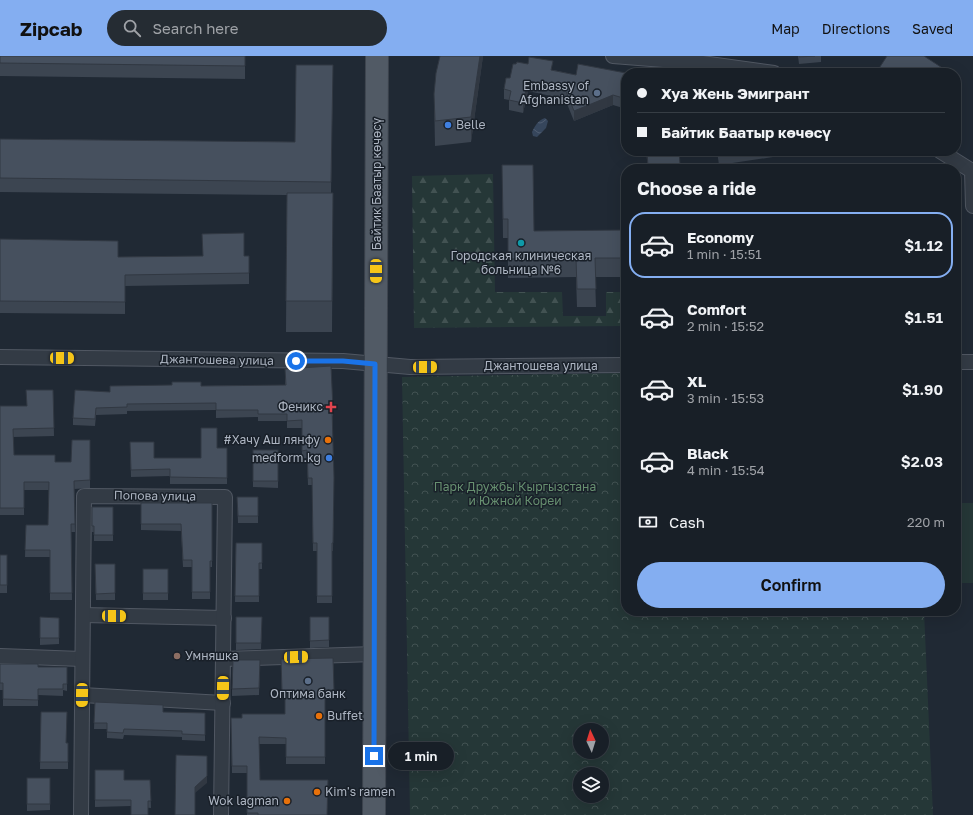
<!DOCTYPE html>
<meta charset="utf-8">
<style>
body{margin:0;font-family:"Golos Text",sans-serif;background:#252c33;color:#f1f3f6;height:100vh;display:flex;flex-direction:column;font-size:15px;white-space:nowrap}
*{box-sizing:border-box;margin:0}
p{font-size:13px;color:#9fa2a7}
.icon{flex:none;width:22px;height:22px;fill:none;stroke:currentColor;stroke-width:2;stroke-linecap:round;stroke-linejoin:round}
.map{position:relative;flex:1;overflow:hidden}
.side{position:absolute;left:621px;top:108px;width:340px;height:452px;display:flex;flex-direction:column;background:#181f27;border-radius:16px;box-shadow:0 4px 16px #0002,0 0 0 1px #363d44}
.side>*{flex:none}
.hud{position:absolute;left:621px;top:12px;width:340px;height:88px;border-radius:16px;box-shadow:0 4px 16px #0002,0 0 0 1px #363d44;display:grid;align-content:center;height:88px;padding:0 16px;background:#181f27}
.needle{width:26px;rotate:356deg}
.tools{position:absolute;left:573px;top:667px;display:grid;gap:8px}
.tools a{display:grid;place-items:center;width:36px;height:36px;border-radius:50%;background:#181f27;box-shadow:0 4px 16px #0002,0 0 0 1px #363d44;font-size:20px}
.end{position:absolute;width:18px;height:18px;margin:-9px;border:5px solid #1a73e8;background:#fff;box-shadow:0 0 0 2px #fff}
.from{border-radius:50%}
.bubble{position:absolute;height:28px;border-radius:14px;background:#181f27;box-shadow:0 4px 16px #0002,0 0 0 1px #363d44;font-size:13px;font-weight:600;line-height:28px;text-align:center}
.car{position:absolute;width:12px;height:24px;margin:-12px -6px;border-radius:5px;box-shadow:0 0 3px 1px #0007;background:linear-gradient(#f5c518 24%,#345 0 40%,#f5c518 0 76%,#345 0 86%,#f5c518 0)}
.hud b{display:flex;align-items:center;gap:14px;height:38px;font-size:15px}
.hud b+b{border-top:1px solid #363d44}
.hud i{width:10px;height:10px;background:#f1f3f6}
ul{padding:0;list-style:none}
li{display:flex;align-items:center;gap:12px;height:66px;margin:0 8px 6px;padding:0 8px;border:2px solid transparent;border-radius:16px}
li div{flex:1}
li b{display:block;font-size:15px}
li em{font-style:normal;font-weight:600}
li.selected{border-color:#84aef1}
li>.icon{width:36px;height:36px;stroke-width:1.5}
h2{padding:0 16px;font-size:18px;line-height:48px}
.pay{display:flex;align-items:center;gap:10px;height:44px;padding:0 16px;font-size:15px}
.pay p{margin-inline-start:auto}
.cta{display:flex;gap:8px;margin-top:auto;padding:8px 16px}
.cta a{flex:1;height:46px;border-radius:24px;background:#84aef1;color:#111;font-size:16px;font-weight:600;line-height:46px;text-align:center}
header{display:flex;align-items:center;gap:24px;box-sizing:border-box;height:56px;padding:0 20px;background:#84aef1;color:#111}
header strong{font-size:19px}
nav{display:flex;gap:22px;margin-inline-start:auto;font-size:14px}
.search{width:280px;height:36px;background:#252c33;display:flex;align-items:center;gap:10px;box-sizing:border-box;padding:0 14px;border-radius:22px;color:#9fa2a7;font-size:15px}
.map>svg:first-child{display:block}
.forest{fill:url(#forest-firs)}
.park{fill:url(#park-crowns);fill-rule:evenodd}
.garden{fill:#253737}
.water{fill:url(#water-waves)}
.lines{fill:none;stroke-linecap:round;stroke-linejoin:round}
.street-casing{stroke:#515863;stroke-width:16}
.primary-casing{stroke:#3d444e;stroke-width:24}
.street{stroke:#333b45;stroke-width:14}
.primary{stroke:#515a65;stroke-width:22}
.wall{fill:#3c4551}
.shaded-wall{fill:#313842}
.building{fill:#46505e;stroke:#313842}
.route{stroke:#1a73e8;stroke-width:5}
.service-dot{fill:#5c6f8a;stroke:#192029;stroke-width:1.5}
.shop-dot{fill:#3f7fe0;stroke:#192029;stroke-width:1.5}
.culture-dot{fill:#0f9aa8;stroke:#192029;stroke-width:1.5}
.health-dot{fill:#e0444e;stroke:#192029;stroke-width:1.5}
.food-dot{fill:#e8710a;stroke:#192029;stroke-width:1.5}
.education-dot{fill:#8d6e63;stroke:#192029;stroke-width:1.5}
.labels{text-anchor:middle;stroke-width:3;stroke-linejoin:round;paint-order:stroke}
.poi-label{font-size:12px;fill:#adb5c2;stroke:#192029;text-anchor:end}
.street-label{font-size:12px;fill:#adb5c2;stroke:#192029}
.park-label{font-size:12px;fill:#679070;stroke:#192029}
</style>
<header>
<strong>Zipcab</strong>
<div class="search"><svg class="icon" aria-label="search" viewBox="0 0 24 24"><circle cx="10" cy="10" r="6"/><path d="M15 15l6 6"/></svg>Search here</div>
<nav><a>Map</a><a>Directions</a><a>Saved</a></nav>
</header>
<div class="map">
<svg width="973" height="759" viewBox="0 0 973 759">
<defs>
<pattern id="forest-firs" width="22" height="20" patternUnits="userSpaceOnUse"><rect width="22" height="20" fill="#253737"/><path d="M5 1l3.5 6h-7zM16 11l3.5 6h-7z" fill="#425252"/></pattern>
<pattern id="park-crowns" width="20" height="18" patternUnits="userSpaceOnUse"><rect width="20" height="18" fill="#253737"/><path d="M2 6a3 3 0 1 1 6 0M12 15a3 3 0 1 1 6 0" fill="none" stroke="#425252"/></pattern>
<pattern id="water-waves" width="16" height="10" patternUnits="userSpaceOnUse"><rect width="16" height="10" fill="#36465c"/><path d="M0 5q4-4 8 0t8 0" fill="none" stroke="#505e72"/></pattern>
</defs>
<rect width="100%" height="100%" fill="#202934"/>
<polygon class="forest" points="493,118 495,236 562,236 563,260 606,260 606,236 626,236 626,270 414,272 412,120"/>
<path class="park" d="M626 317V555H924L933 759H410L402 321ZM580 674H602V696H580ZM580 718H602V740H580Z"/>
<rect class="garden" x="956" y="447" width="17" height="80"/>
<path class="water" d="M545 62 548 65 546 72 537 81 533 80 532 76C535 70 538 64 545 62Z"/>
<g class="lines">
<g class="street-casing">
<g id="street">
<polyline points="613,0 702,7 774,17"/>
<polyline points="940,95 972,115 973,150"/>
<polyline points="0,301 343,305 410,311 626,309"/>
<polyline points="956,306 973,306"/>
<polyline points="83,559 224,562"/>
<polyline points="0,600 82,603"/>
<polyline points="223,603 374,598"/>
<polyline points="82,639 223,647"/>
<polyline points="81,759 84,440 225,441 221,759"/>
</g>
</g>
<g class="primary-casing">
<polyline id="primary" points="374,759 377,0"/>
</g>
<use href="#street" class="street"/>
<use href="#primary" class="primary"/>
</g>
<g class="wall">
<polygon points="0,0 245,0 245,23 0,20"/>
<polygon points="440,0 483,0 471,86 435,90 434,38"/>
<polygon points="798,0 821,0 821,6 799,8"/>
<polygon points="333,9 331,137 333,137 332,276 286,276 287,139 0,136 0,83 295,86"/>
<polygon points="553,14 576,19 626,17 623,52 613,49 574,65 565,43 528,35 523,57 509,54 509,44 504,43 504,33 510,22"/>
<polygon points="646,95 679,95 680,113 648,113"/>
<polygon points="717,95 773,95 773,101 719,109"/>
<polygon points="502,109 534,175 626,174 626,221 595,221 596,251 577,251 576,221 508,222 508,182 503,182"/>
<polygon points="0,183 118,201 249,200 249,228 125,230 125,258 0,257"/>
<polygon points="285,313 333,353 333,360 332,360 334,422 333,495 332,495 332,547 317,547 317,495 313,495 312,429 308,429 307,402 302,402 302,372 287,372 287,365 258,365 258,361 216,362 216,354 127,355 127,358 96,359 95,370 73,369 73,362 110,336 201,330 285,329"/>
<polygon points="53,334 54,380 13,381 14,399 55,406 71,406 90,384 90,432 74,433 75,476 71,476 72,544 50,544 50,501 25,501 26,469 48,469 49,434 24,434 24,459 0,459 0,350 27,350"/>
<polygon points="130,386 154,402 201,402 217,392 227,392 227,428 170,428 170,420 131,421"/>
<polygon points="253,394 278,394 278,432 253,431"/>
<polygon points="237,441 258,441 258,467 238,467"/>
<polygon points="141,447 212,447 212,511 210,511 210,543 192,543 192,511 183,511 181,475 141,474"/>
<polygon points="92,451 113,451 113,485 94,485 94,476 92,476"/>
<polygon points="236,487 262,487 262,513 259,513 259,546 235,546"/>
<rect x="0" y="499" width="7" height="38"/>
<polygon points="95,508 115,508 115,544 96,544"/>
<rect x="143" y="513" width="25" height="31"/>
<polygon points="40,561 59,562 59,588 40,589"/>
<polygon points="236,561 262,561 261,593 236,594"/>
<polygon points="310,561 329,561 329,591 310,592"/>
<polygon points="333,602 334,641 325,641 325,708 286,708 286,688 259,688 260,724 327,759 247,759 247,717 232,717 231,662 242,662 285,658 285,642 282,642 281,603"/>
<polygon points="260,604 259,639 232,640 232,633"/>
<polygon points="0,608 38,611 67,611 67,635 63,634 63,640 38,639 38,650 3,650 3,634 0,634"/>
<polygon points="95,646 163,656 205,657 205,685 182,684 182,681 124,679 123,683 107,682 107,673 94,673"/>
<polygon points="41,656 66,687 68,687 68,713 40,713"/>
<polygon points="95,714 124,724 150,724 151,752 131,750 95,751"/>
<polygon points="27,722 50,722 50,754 27,755"/>
</g>
<g class="shaded-wall">
<polygon points="480,0 483,0 471,86 471,61"/>
<polygon points="528,25 528,35 523,57 523,47"/>
<polygon points="958,26 958,45 956,48 956,30"/>
<polygon points="626,35 626,45 623,52 623,42"/>
<polygon points="613,39 613,49 574,65 574,55"/>
<polygon points="207,720 207,727 195,737 195,731"/>
</g>
<g class="building">
<polygon points="0,0 245,0 245,10 0,7"/>
<polygon points="440,0 480,0 471,61 435,65 434,38 436,17"/>
<polygon points="799,0 815,0 799,1"/>
<polygon points="887,0 924,0 947,15 945,17 876,17"/>
<polygon points="529,1 553,5 551,14 576,19 578,8 626,17 626,35 623,42 613,39 574,55 565,33 528,25 523,47 509,44 511,35 504,33 506,22 510,22 513,8 516,8 517,6 528,8"/>
<polygon points="296,9 333,9 331,126 0,122 0,83 295,86"/>
<polygon points="956,25 958,26 956,30"/>
<polygon points="647,95 679,95 680,108 648,111"/>
<polygon points="718,95 746,95 719,99"/>
<polygon points="502,109 533,109 534,175 626,174 626,202 595,202 596,233 577,233 576,202 508,203 508,163 503,163"/>
<polygon points="287,137 333,137 332,245 286,245"/>
<polygon points="244,177 244,200 249,200 249,217 125,219 125,246 0,245 0,183 118,185 118,201 203,200 202,178"/>
<polygon points="331,310 333,353 332,353 334,422 333,487 332,487 332,540 317,540 317,487 313,487 312,422 308,422 307,394 302,395 302,364 287,365 287,358 258,358 258,354 216,354 216,347 127,348 127,351 96,352 95,363 73,362 75,334 110,336 110,330 172,329 172,326 201,326 201,330 286,329 285,313"/>
<polygon points="26,334 53,334 54,372 13,373 14,399 55,399 55,406 71,406 72,384 90,384 90,424 74,425 75,468 71,468 72,537 50,537 50,494 25,494 26,469 48,469 49,426 24,426 24,452 0,452 0,350 27,350"/>
<polygon points="201,372 217,372 217,392 227,392 227,422 170,421 170,413 131,414 130,386 154,386 154,402 201,402"/>
<rect x="253" y="394" width="25" height="31"/>
<polygon points="237,441 258,441 258,460 238,460"/>
<polygon points="141,447 212,447 212,505 210,505 210,536 192,536 192,504 183,504 181,468 141,468"/>
<polygon points="92,451 113,451 113,479 94,479 94,470 92,470"/>
<polygon points="236,487 262,487 262,507 259,507 259,540 235,540"/>
<rect x="0" y="499" width="7" height="30"/>
<polygon points="95,508 115,508 115,537 96,538"/>
<rect x="143" y="513" width="25" height="24"/>
<polygon points="40,561 59,562 59,582 40,582"/>
<polygon points="236,561 262,561 261,587 236,587"/>
<polygon points="310,561 329,561 329,584 310,585"/>
<polygon points="333,602 334,634 325,634 325,701 286,701 286,682 259,681 260,724 328,724 327,759 258,759 258,757 247,757 247,710 232,710 231,662 242,662 242,658 285,658 285,635 282,635 281,603"/>
<polygon points="233,604 260,604 259,632 232,633"/>
<polygon points="0,608 38,608 38,611 67,611 67,628 63,628 63,633 38,633 38,644 3,643 3,627 0,627"/>
<polygon points="95,646 163,649 163,656 205,657 205,679 182,678 182,675 124,673 123,677 107,676 107,667 94,667"/>
<polygon points="41,656 67,656 66,687 68,687 68,706 40,706"/>
<polygon points="176,699 207,700 207,720 195,731 195,759 175,759"/>
<polygon points="95,714 124,714 124,724 150,724 151,745 148,745 148,759 131,759 131,744 95,744"/>
<rect x="27" y="722" width="23" height="26"/>
</g>
<g class="lines">
<polyline class="route" points="296,305 343,305 375,308 374,700"/>
</g>
<g class="service-dot">
<circle cx="597" cy="37" r="4"/>
<circle cx="308" cy="625" r="4"/>
</g>
<g class="shop-dot">
<circle cx="448" cy="69" r="4"/>
<circle cx="329" cy="402" r="4"/>
</g>
<circle class="culture-dot" cx="521" cy="187" r="4"/>
<path class="health-dot" d="M329 345h4v4h4v4h-4v4h-4v-4h-4v-4h4z"/>
<g class="food-dot">
<circle cx="328" cy="384" r="4"/>
<circle cx="319" cy="660" r="4"/>
<circle cx="317" cy="736" r="4"/>
<circle cx="287" cy="745" r="4"/>
</g>
<circle class="education-dot" cx="177" cy="600" r="4"/>
<g class="labels">
<g class="poi-label">
<text x="589" y="34">Embassy of<tspan x="589" dy="14">Afghanistan</tspan></text>
<text x="456" y="73" text-anchor="start">Belle</text>
<text x="521" y="204" text-anchor="middle">Городская клиническая<tspan x="521" dy="14">больница №6</tspan></text>
<text x="323" y="355">Феникс</text>
<text x="320" y="388">#Хачу Аш лянфу</text>
<text x="321" y="406">medform.kg</text>
<text x="185" y="604" text-anchor="start">Умняшка</text>
<text x="308" y="642" text-anchor="middle">Оптима банк</text>
<text x="327" y="664" text-anchor="start">Buffet</text>
<text x="325" y="740" text-anchor="start">Kim's ramen</text>
<text x="279" y="749">Wok lagman</text>
</g>
<g class="street-label">
<text transform="translate(377 128) rotate(-90)" y="4">Байтик Баатыр көчөсү</text>
<text transform="translate(217 304) rotate(1)" y="4">Джантошева улица</text>
<text x="541" y="314">Джантошева улица</text>
<text transform="translate(155 440) rotate(1)" y="4">Попова улица</text>
</g>
<g class="park-label">
<text x="515" y="435">Парк Дружбы Кыргызстана<tspan x="515" dy="14">и Южной Кореи</tspan></text>
</g>
</g>
</svg>
<div class="tools">
<a><svg class="needle" viewBox="-14 -14 28 28"><path d="M0-13l5 13h-10z" fill="#e53935"/><path d="M0 13l5-13h-10z" fill="#9fa2a7"/></svg></a>
<a><svg class="icon" aria-label="layers" viewBox="0 0 24 24"><path d="M12 4l9 5-9 5-9-5zM3 14l9 5 9-5"/></svg></a>
</div>
<i class="end from" style="left:296px;top:305px"></i>
<i class="end" style="left:374px;top:700px"></i>
<div class="bubble" style="left:388px;top:686px;width:66px">1 min</div>
<i class="car" style="left:376px;top:215px;rotate:180deg"></i>
<i class="car" style="left:62px;top:302px;rotate:91deg"></i>
<i class="car" style="left:425px;top:311px;rotate:89deg"></i>
<i class="car" style="left:114px;top:560px;rotate:91deg"></i>
<i class="car" style="left:296px;top:601px;rotate:88deg"></i>
<i class="car" style="left:223px;top:632px;rotate:181deg"></i>
<i class="car" style="left:82px;top:639px;rotate:181deg"></i>
<div class="hud">
<b><i class="from"></i>Хуа Жень Эмигрант</b>
<b><i></i>Байтик Баатыр көчөсү</b>
</div>
<section class="side">
<h2>Choose a ride</h2>
<ul>
<li class="selected"><svg class="icon" aria-label="car" viewBox="0 0 24 24"><path d="M5 17H2v-5l4-1 3-4h7l3 4 3 1v5h-3M9 17h6M6 11h13"/><circle cx="7" cy="17" r="2"/><circle cx="17" cy="17" r="2"/></svg><div><b>Economy</b><p>1 min · 15:51</p></div><em>$1.12</em></li>
<li><svg class="icon" aria-label="car" viewBox="0 0 24 24"><path d="M5 17H2v-5l4-1 3-4h7l3 4 3 1v5h-3M9 17h6M6 11h13"/><circle cx="7" cy="17" r="2"/><circle cx="17" cy="17" r="2"/></svg><div><b>Comfort</b><p>2 min · 15:52</p></div><em>$1.51</em></li>
<li><svg class="icon" aria-label="car" viewBox="0 0 24 24"><path d="M5 17H2v-5l4-1 3-4h7l3 4 3 1v5h-3M9 17h6M6 11h13"/><circle cx="7" cy="17" r="2"/><circle cx="17" cy="17" r="2"/></svg><div><b>XL</b><p>3 min · 15:53</p></div><em>$1.90</em></li>
<li><svg class="icon" aria-label="car" viewBox="0 0 24 24"><path d="M5 17H2v-5l4-1 3-4h7l3 4 3 1v5h-3M9 17h6M6 11h13"/><circle cx="7" cy="17" r="2"/><circle cx="17" cy="17" r="2"/></svg><div><b>Black</b><p>4 min · 15:54</p></div><em>$2.03</em></li>
</ul>
<div class="pay"><svg class="icon" aria-label="cash" viewBox="0 0 24 24"><path d="M3 7h18v10H3z"/><circle cx="12" cy="12" r="2"/></svg>Cash<p>220 m</p></div>
<div class="cta"><a>Confirm</a></div>
</section>
</div>
